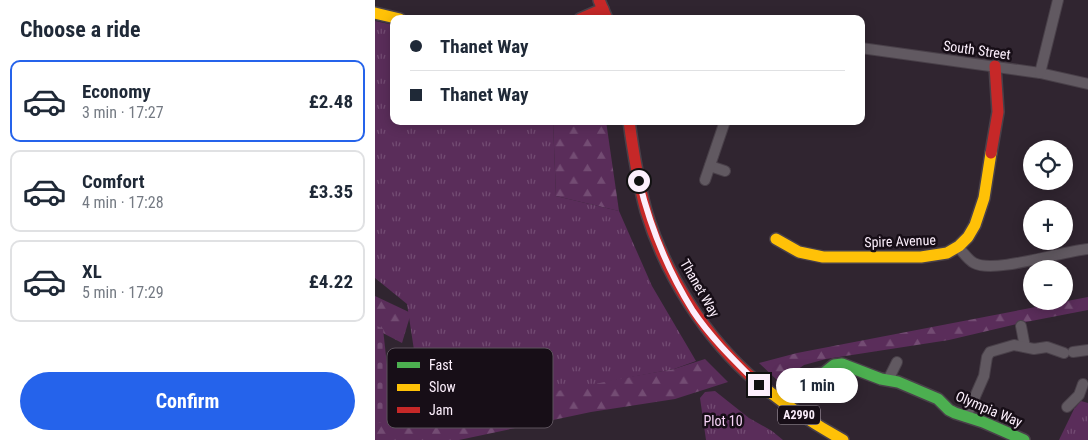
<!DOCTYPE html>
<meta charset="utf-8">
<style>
body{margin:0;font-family:"Roboto Condensed",sans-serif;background:#f2f2f3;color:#1f2937;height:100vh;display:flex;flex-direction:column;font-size:19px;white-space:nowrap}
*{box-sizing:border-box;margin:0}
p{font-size:16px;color:#747a83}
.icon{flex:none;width:28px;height:28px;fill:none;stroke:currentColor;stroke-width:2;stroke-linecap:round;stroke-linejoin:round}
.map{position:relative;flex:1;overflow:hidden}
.side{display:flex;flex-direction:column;background:#fff;width:375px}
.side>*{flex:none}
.guide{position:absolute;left:15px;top:15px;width:475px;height:110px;border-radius:10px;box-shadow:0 2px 12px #0003;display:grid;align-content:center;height:110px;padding:0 20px;background:#fff}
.controls{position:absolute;left:648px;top:140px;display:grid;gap:10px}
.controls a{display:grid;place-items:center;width:50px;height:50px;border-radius:50%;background:#fff;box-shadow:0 2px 12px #0003;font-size:25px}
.end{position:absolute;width:22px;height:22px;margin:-11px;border:6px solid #fceffc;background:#111;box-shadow:0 0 0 2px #111}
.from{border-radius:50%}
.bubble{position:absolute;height:35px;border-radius:18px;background:#fff;box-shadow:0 2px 12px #0003;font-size:16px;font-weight:700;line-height:35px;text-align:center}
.guide b{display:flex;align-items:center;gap:18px;height:48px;font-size:19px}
.guide b+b{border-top:1px solid #e0e1e3}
.guide i{width:12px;height:12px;background:#1f2937}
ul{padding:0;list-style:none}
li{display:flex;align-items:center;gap:15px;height:82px;margin:0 10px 8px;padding:0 10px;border:2px solid #e0e1e3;border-radius:10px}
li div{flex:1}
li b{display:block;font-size:19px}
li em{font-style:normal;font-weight:700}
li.current{border-color:#2563eb}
li>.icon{width:45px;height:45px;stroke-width:1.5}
h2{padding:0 20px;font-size:22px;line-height:60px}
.cta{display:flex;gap:10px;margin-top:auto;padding:10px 20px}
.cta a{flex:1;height:58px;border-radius:30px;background:#2563eb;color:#fff;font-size:20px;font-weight:700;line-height:58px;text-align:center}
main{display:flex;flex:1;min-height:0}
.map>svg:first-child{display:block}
.forest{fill:url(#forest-firs)}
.cemetery{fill:url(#cemetery-stones)}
.park{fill:url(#park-tufts)}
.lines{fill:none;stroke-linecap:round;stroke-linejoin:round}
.street-casing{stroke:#494049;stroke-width:12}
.fast-casing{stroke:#494049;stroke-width:14}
.slow-casing{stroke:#494049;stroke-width:14}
.jam-casing{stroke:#494049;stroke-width:14}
.street{stroke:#615961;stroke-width:10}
.fast{stroke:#4caf50;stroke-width:11}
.slow{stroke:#ffc107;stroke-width:11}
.jam{stroke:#c62828;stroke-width:11}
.route{stroke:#fceffc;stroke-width:6}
.labels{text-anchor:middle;stroke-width:5;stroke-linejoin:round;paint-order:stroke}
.shield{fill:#170e17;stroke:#b7acb7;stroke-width:1}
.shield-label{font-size:12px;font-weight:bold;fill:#fceffc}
.street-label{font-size:14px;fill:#fceffc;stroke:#170e17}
.park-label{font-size:14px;fill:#f7d3f7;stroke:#170e17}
.key{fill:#170e17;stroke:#5c525c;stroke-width:1}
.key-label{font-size:14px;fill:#fceffc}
</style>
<main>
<section class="side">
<h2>Choose a ride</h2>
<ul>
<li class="current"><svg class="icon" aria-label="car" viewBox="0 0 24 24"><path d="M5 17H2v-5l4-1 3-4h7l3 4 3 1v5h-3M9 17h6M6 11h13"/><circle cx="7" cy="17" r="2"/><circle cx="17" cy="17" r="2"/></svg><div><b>Economy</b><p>3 min · 17:27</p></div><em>£2.48</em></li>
<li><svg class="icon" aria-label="car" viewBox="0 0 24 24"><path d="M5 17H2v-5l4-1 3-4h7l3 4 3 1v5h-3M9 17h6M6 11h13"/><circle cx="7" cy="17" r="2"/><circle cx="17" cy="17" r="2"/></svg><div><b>Comfort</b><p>4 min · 17:28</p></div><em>£3.35</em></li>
<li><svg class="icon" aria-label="car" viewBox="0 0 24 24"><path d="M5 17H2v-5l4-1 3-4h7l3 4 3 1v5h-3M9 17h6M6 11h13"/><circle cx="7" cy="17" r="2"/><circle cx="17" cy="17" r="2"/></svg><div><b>XL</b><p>5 min · 17:29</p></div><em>£4.22</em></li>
</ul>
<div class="cta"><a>Confirm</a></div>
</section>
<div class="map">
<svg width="713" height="440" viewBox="0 0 713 440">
<defs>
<pattern id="forest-firs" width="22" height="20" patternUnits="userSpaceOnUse" patternTransform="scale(1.25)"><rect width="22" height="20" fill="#5a2d5a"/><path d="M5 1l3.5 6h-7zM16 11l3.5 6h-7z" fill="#734c73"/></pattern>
<pattern id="cemetery-stones" width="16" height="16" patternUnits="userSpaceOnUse" patternTransform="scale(1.25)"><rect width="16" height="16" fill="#5a2d5a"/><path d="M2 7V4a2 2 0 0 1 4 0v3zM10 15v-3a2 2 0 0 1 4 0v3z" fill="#734c73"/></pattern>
<pattern id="park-tufts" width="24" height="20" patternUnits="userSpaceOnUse" patternTransform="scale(1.25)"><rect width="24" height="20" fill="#5a2d5a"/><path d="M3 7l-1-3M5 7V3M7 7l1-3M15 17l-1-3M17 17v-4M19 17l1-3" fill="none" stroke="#734c73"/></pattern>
</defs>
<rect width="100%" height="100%" fill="#302530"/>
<g class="forest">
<polygon points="178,121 231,121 244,211 181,196"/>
<polygon points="0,296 36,313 27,343 0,329"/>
<polygon points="713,297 713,310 651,322 574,340 451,359 429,365 404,382 384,363 422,353"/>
<polygon points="330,359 353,382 300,399 216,412 84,440 0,440 0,422 299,369"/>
</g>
<polygon class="cemetery" points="0,325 8,329 18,419 0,424"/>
<g class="park">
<polygon points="0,21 19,25 19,121 178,121 181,196 244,211 277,286 321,361 299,369 49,416 32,304 0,278"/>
<polygon points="340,391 374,418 397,431 408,440 331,440 325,398 330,392"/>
<polygon points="706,401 713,403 713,440 684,440 699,409"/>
</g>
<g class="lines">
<g class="street-casing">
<g id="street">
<polyline points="486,48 665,73 713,84"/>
<polyline points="665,73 683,0"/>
<polyline points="335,166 350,171"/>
<polyline points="330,180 350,121"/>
<path d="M583 247C588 252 593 260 599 263 619 274 688 251 713 249"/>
<polyline points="646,326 650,347"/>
<polyline points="698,352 713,350"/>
<polyline points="513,380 522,362"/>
<polyline points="692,407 704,395 708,384"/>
<polyline points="591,417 609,376 612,357 615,352 639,345 659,349 672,347 689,353"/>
</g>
</g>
<g class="fast-casing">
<polyline id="fast" points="438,375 449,373 459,365 467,364 506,379 523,382 563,399 574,410 580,413 608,422 649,440"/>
</g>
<g class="slow-casing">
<g id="slow">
<polyline points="0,13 25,19"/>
<polyline points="401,239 424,252 448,257 546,257 572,253 584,246 593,237 600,225 609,198 616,153"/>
<path d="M382 382C409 404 437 423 468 440"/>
</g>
</g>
<g class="jam-casing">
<g id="jam">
<polyline points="224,0 232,19"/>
<polyline points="205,19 228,9"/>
<path d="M254 121C258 151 263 181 271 211 290 274 331 339 382 382"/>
<polyline points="616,153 623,112 620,66"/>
</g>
</g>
<use href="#street" class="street"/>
<use href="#fast" class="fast"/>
<use href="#slow" class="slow"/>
<use href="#jam" class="jam"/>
</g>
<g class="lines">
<path class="route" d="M264 181C275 226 293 271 318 311 336 338 361 362 384 385"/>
</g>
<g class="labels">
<rect class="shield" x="403" y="405.5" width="42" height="19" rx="4"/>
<g class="shield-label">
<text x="424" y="419">A2990</text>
</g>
<g class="street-label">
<text transform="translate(602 50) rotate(8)" y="5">South Street</text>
<text transform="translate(525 241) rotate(-2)" y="5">Spire Avenue</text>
<text transform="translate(325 288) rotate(60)" y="5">Thanet Way</text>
<text transform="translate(614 409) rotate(23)" y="5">Olympia Way</text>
</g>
<g class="park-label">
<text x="348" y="426">Plot 10</text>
</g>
</g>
<rect x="12" y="348" width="166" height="80" rx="8" class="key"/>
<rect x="22" y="362" width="23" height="6" fill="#4caf50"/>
<rect x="22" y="384" width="23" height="7" fill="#ffc107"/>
<rect x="22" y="407" width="23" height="6" fill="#c62828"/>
<g class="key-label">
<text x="54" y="370">Fast</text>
<text x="54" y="392">Slow</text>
<text x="54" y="415">Jam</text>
</g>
</svg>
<div class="controls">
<a><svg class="icon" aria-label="locate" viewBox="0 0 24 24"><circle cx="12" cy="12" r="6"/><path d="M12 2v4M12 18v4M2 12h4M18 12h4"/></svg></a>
<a>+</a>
<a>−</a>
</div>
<i class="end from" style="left:264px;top:181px"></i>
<i class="end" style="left:384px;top:385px"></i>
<div class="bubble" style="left:401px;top:368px;width:82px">1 min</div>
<div class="guide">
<b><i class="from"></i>Thanet Way</b>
<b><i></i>Thanet Way</b>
</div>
</div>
</main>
